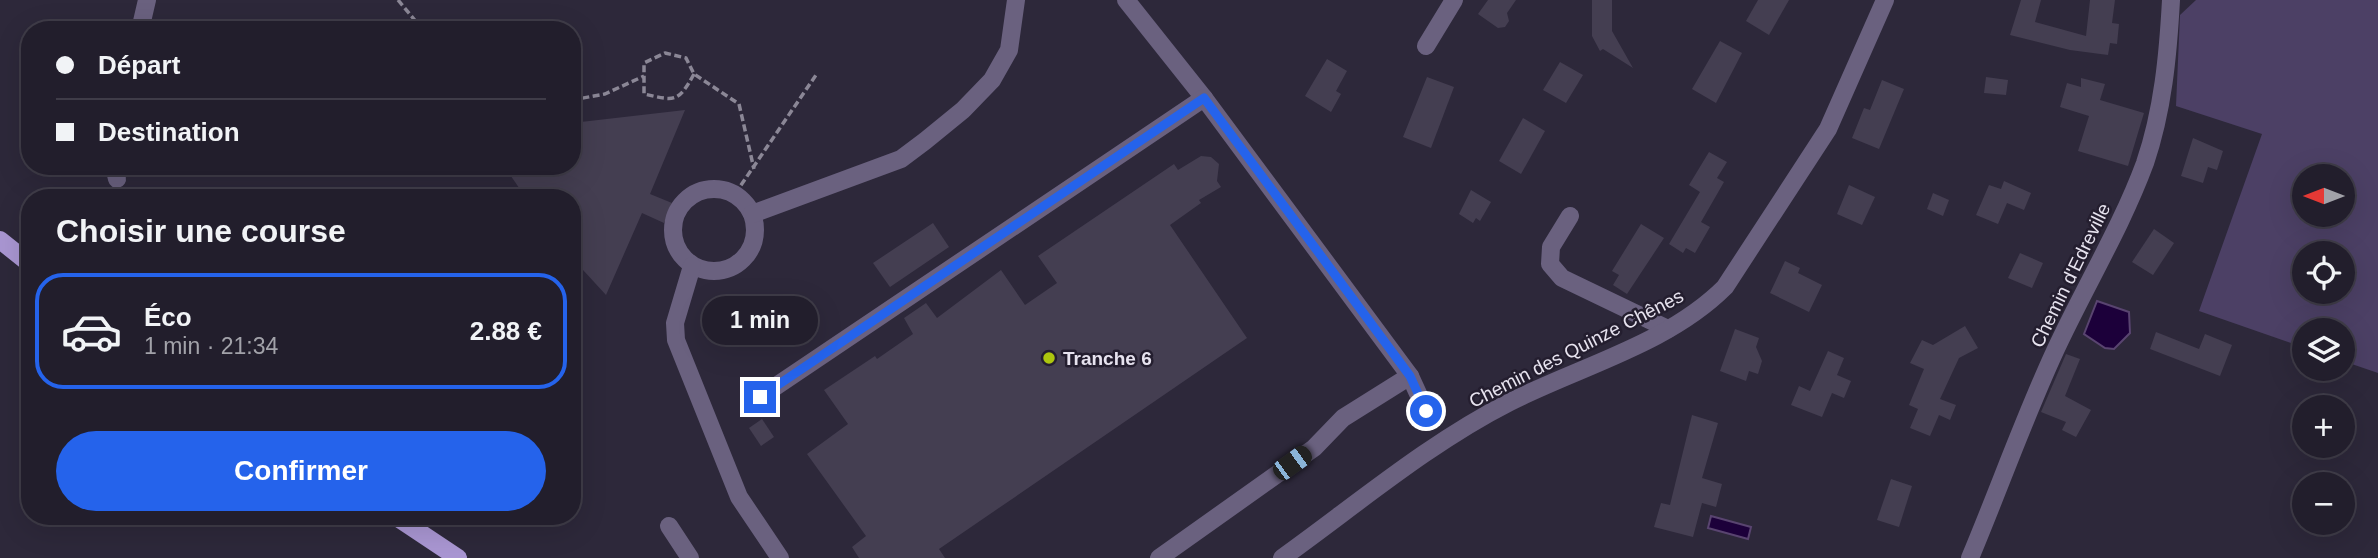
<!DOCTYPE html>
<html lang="fr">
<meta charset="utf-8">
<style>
body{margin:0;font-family:Arial,sans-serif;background:#2a2734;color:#f1f3f6;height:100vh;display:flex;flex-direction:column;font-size:26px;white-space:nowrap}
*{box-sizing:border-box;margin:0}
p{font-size:23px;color:#a2a2a9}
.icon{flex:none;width:38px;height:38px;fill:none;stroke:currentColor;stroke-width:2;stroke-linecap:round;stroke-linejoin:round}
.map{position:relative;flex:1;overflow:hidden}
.details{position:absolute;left:21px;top:189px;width:560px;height:336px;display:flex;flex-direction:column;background:#221e2c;border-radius:28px;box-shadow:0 7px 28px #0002,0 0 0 2px #3f3c48}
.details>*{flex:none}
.guide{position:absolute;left:21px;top:21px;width:560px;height:154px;border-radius:28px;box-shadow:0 7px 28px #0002,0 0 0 2px #3f3c48;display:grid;align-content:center;height:154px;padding:0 35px;background:#221e2c}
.needle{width:46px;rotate:270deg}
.fabs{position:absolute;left:2292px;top:164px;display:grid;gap:14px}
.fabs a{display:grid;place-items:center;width:63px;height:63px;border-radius:50%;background:#221e2c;box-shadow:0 7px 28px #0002,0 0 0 2px #3f3c48;font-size:35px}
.end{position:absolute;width:32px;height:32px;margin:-16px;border:9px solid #2563eb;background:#fff;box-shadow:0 0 0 4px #fff}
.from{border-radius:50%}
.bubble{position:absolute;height:49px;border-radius:24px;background:#221e2c;box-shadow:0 7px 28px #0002,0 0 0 2px #3f3c48;font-size:23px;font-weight:700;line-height:49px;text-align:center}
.car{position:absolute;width:21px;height:42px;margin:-21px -10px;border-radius:9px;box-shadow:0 0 5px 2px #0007;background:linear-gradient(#222 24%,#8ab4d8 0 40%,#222 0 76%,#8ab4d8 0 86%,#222 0)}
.guide b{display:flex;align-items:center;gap:24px;height:66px;font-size:26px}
.guide b+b{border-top:2px solid #3f3c48}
.guide i{width:18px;height:18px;background:#f1f3f6}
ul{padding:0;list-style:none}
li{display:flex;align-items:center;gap:21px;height:116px;margin:0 14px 10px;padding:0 21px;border:4px solid transparent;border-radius:28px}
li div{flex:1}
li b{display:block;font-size:26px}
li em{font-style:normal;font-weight:700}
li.current{border-color:#2563eb}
li>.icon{width:63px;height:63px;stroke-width:1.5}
h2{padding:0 35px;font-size:32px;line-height:84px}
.cta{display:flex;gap:14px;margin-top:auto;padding:14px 35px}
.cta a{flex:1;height:80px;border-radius:42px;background:#2563eb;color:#fff;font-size:28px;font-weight:700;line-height:80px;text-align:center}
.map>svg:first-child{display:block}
.green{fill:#4c4065;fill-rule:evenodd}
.water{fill:#1c003a;stroke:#594470;stroke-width:2}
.building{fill:#443e51}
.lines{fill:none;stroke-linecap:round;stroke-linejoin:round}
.path{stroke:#8b8796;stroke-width:3.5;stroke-dasharray:7 3.5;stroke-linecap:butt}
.minor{stroke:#6a617f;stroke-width:18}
.major{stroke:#a996d2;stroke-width:18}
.route{stroke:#2563eb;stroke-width:9}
.poi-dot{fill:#adc60e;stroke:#241e2f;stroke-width:2.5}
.labels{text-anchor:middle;stroke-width:5;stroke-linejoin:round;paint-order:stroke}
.street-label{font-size:19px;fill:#e7e3ef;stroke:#241e2f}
.poi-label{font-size:19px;font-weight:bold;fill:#e7e3ef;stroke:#241e2f;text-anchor:start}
</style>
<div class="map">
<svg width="2378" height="558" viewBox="0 0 2378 558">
<rect width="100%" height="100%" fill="#2d283a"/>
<path class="green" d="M2196 0H2378V373L2343 361V331H2305V348L2199 311 2262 134 2176 106 2180 15ZM2305 177H2343V215H2305ZM2305 254H2343V292H2305Z"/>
<g class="water">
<polygon points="2097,301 2129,312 2130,333 2114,349 2105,348 2084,334"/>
<polygon points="1711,516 1751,527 1748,539 1708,528"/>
</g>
<g class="building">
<polygon points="1488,0 1516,0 1507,13 1509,21 1505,27 1498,28 1478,14"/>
<polygon points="1592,0 1612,0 1612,31 1633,68 1603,49 1600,51 1592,36"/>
<polygon points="1758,0 1789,0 1769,35 1746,21"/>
<polygon points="2021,0 2041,0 2035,22 2086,36 2090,0 2115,0 2112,23 2119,24 2117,44 2110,43 2108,55 2070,50 2010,35"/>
<polygon points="1720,41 1742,53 1716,103 1692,89"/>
<polygon points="1327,59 1347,71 1336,91 1341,94 1331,112 1305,96"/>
<polygon points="1560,62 1583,75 1566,103 1543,90"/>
<polygon points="1427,77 1454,87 1431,148 1403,137"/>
<polygon points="1986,77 2008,80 2006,95 1984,93"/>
<polygon points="2081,78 2105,84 2100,100 2144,113 2128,166 2078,151 2089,116 2060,107 2067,83 2081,87"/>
<polygon points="1882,80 1904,89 1879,149 1852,138 1864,108 1870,110"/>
<polygon points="685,110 650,194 672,203 664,223 642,213 606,295 572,258 572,198 526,198 504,166 572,166 572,123"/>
<polygon points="1523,118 1545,131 1521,174 1499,161"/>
<polygon points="2193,138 2223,151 2217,170 2208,167 2203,183 2181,176"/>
<polygon points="1709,152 1727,162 1717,178 1724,182 1701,222 1710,227 1695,253 1686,248 1683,253 1669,244 1700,192 1689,185"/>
<polygon points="1201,156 1211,157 1219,164 1217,181 1221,187 1199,200 1201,203 1170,225 1247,338 939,549 945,558 859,558 852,547 866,536 807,454 848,424 824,390 875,356 877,359 913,334 904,318 926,303 937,318 1001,270 1025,305 1057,283 1038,256 1174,164 1178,170"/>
<polygon points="2004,181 2031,193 2024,210 2007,203 1998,224 1976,215 1989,185 2001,189"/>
<polygon points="1849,185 1875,197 1862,225 1837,214"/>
<polygon points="1471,190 1491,202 1480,221 1476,218 1473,223 1459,214"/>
<polygon points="1933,193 1949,200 1943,216 1927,209"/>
<polygon points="933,223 949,247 890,287 873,263"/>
<polygon points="1641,224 1664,238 1627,294 1613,285 1619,275 1612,271"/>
<polygon points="2154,229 2174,243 2153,275 2132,262"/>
<polygon points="2020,253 2043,263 2032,288 2008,278"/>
<polygon points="1785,261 1800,268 1798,273 1822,285 1809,312 1770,293"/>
<polygon points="1965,326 1978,348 1959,358 1940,399 1956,405 1950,420 1939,415 1930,436 1910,428 1918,409 1909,405 1924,369 1910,363 1922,340 1933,345"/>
<polygon points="1735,329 1759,338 1756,347 1762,361 1758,374 1749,371 1746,381 1720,371"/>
<polygon points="2156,332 2199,349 2205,334 2232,345 2220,376 2150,349"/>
<polygon points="1828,351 1844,358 1837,375 1851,381 1844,398 1832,393 1822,417 1791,405 1799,386 1810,391"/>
<polygon points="2066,354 2080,359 2065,396 2091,410 2076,437 2062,430 2066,422 2041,412"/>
<polygon points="1692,415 1718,423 1702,478 1722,484 1716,507 1702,503 1693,537 1654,527 1661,503 1670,505"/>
<polygon points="762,419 774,437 761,446 749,428"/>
<polygon points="1891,479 1912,486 1899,527 1877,520"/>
</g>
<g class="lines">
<g class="path">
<polyline points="398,0 423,30"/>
<path d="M694 74C678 103 675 101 644 94V63L665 53 686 58 694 74 739 104 754 169"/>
<polyline points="572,100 605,94 644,76"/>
<polyline points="735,194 816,75"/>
</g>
<g class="minor">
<polyline points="1126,0 1204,98 1410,376 1426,411"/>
<polyline points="140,30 147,0"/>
<polyline points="1426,46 1454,0"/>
<polyline points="114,166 117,179"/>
<circle cx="714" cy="230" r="41"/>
<polyline points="752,214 901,159 925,141 963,110 992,80 1009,50 1016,0"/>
<polyline points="1570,216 1551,247 1550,264 1562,278 1668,329"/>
<polyline points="692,266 675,323 676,340 739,497 780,558"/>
<polyline points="760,397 1204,98"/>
<polyline points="669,526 690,558"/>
<polyline points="1159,558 1314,448 1343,418 1410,376"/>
<path d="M1282 558C1356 505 1429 443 1510 402 1581 366 1668 344 1725 287L1828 129 1885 0"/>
<path d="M1970 558C1999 489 2024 418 2055 351 2084 288 2121 228 2145 163 2163 110 2168 55 2171 0"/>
</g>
<g class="major">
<polyline points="0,240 30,264"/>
<polyline points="395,516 458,558"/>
</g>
</g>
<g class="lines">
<polyline class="route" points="760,397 1204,98 1410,376 1426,411"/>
</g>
<circle class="poi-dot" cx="1049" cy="358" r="7"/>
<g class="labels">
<g class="street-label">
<text transform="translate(2070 275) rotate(-64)" y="7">Chemin d'Edreville</text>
<text transform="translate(1576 348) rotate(-27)" y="7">Chemin des Quinze Chênes</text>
</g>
<g class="poi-label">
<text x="1063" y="365">Tranche 6</text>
</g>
</g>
</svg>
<div class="fabs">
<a><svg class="needle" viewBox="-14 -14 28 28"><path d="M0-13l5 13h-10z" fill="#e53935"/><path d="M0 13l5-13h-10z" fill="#a2a2a9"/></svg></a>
<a><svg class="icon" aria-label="locate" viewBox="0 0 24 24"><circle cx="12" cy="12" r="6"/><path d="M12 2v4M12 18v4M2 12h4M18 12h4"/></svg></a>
<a><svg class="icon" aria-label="layers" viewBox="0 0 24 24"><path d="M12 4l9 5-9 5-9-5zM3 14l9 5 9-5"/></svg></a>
<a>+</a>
<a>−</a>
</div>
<i class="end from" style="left:1426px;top:411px"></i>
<i class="end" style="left:760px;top:397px"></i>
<div class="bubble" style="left:702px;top:296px;width:116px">1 min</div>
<i class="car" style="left:1292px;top:463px;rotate:54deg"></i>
<div class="guide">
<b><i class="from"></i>Départ</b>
<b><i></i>Destination</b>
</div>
<section class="details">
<h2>Choisir une course</h2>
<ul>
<li class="current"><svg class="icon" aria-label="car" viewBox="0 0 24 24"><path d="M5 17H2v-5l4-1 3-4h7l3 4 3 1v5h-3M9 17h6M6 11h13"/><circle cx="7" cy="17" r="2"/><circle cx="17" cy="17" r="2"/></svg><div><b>Éco</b><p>1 min · 21:34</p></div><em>2.88 €</em></li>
</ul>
<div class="cta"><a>Confirmer</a></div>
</section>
</div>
